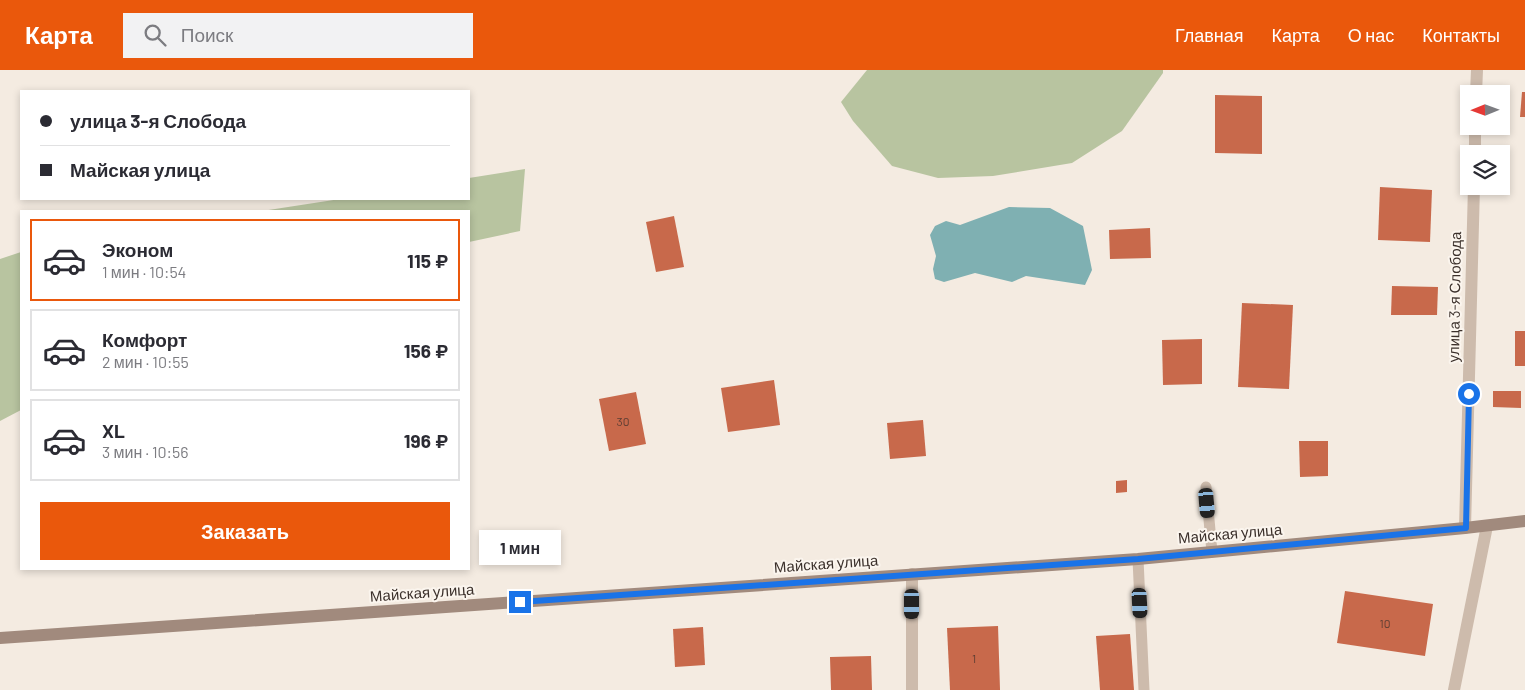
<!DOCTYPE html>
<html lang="ru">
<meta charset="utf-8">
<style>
body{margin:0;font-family:Barlow,sans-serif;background:#f2f2f3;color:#2b2b33;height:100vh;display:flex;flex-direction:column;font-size:19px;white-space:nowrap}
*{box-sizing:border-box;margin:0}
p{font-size:16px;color:#7c7c81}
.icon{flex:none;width:28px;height:28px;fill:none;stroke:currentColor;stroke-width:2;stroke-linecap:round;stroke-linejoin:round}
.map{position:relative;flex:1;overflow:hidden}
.details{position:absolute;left:20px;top:140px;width:450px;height:360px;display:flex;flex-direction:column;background:#fff;border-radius:0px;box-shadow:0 2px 8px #0003}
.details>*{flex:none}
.hud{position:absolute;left:20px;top:20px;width:450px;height:110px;border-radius:0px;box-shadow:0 2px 8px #0003;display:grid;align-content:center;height:110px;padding:0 20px;background:#fff}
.needle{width:32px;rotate:269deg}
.controls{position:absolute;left:1460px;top:15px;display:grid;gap:10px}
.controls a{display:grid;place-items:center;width:50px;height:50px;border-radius:0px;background:#fff;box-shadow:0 2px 8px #0003;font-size:25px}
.end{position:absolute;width:22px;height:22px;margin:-11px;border:6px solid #1a73e8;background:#fff;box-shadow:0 0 0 2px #fff}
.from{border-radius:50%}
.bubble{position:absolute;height:35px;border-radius:0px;background:#fff;box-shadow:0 2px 8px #0003;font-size:16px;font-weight:700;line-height:35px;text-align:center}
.car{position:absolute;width:15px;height:30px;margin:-15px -8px;border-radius:6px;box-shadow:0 0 4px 1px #0007;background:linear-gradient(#222 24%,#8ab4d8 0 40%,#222 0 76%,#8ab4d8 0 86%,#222 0)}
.hud b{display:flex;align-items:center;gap:18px;height:48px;font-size:19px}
.hud b+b{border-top:1px solid #e1e1e2}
.hud i{width:12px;height:12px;background:#2b2b33}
ul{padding:9px 0 0;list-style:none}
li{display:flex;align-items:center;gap:15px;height:82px;margin:0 10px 8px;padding:0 10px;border:2px solid #e1e1e2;border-radius:0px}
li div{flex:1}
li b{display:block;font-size:19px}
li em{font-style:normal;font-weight:700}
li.on{border-color:#ea580c}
li>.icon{width:45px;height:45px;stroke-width:1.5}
.cta{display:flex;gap:10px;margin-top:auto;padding:10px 20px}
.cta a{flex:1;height:58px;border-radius:0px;background:#ea580c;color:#fff;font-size:20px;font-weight:700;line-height:58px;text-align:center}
header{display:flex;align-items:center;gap:30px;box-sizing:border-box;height:70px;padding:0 25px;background:#ea580c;color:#fff}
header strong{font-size:24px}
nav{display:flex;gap:28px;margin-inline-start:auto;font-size:18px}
.search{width:350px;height:45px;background:#f2f2f3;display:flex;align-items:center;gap:12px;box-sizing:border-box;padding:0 18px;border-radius:0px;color:#7c7c81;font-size:19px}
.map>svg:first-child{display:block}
.green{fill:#b8c4a0}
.water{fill:#7fb0b2}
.building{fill:#c8694b}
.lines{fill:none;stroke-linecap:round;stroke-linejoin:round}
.lane{stroke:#cdbbac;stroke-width:11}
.street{stroke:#cdbbac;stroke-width:12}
.secondary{stroke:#a18a7d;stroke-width:12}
.route{stroke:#1a73e8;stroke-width:6}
.labels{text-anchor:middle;stroke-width:4;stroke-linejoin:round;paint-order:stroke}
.number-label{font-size:12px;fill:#5e3e33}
.street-label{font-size:15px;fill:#3b302b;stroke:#fbf5ee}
</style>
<header>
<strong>Карта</strong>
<div class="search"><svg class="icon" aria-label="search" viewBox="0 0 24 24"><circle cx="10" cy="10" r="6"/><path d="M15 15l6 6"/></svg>Поиск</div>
<nav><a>Главная</a><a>Карта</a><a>О нас</a><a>Контакты</a></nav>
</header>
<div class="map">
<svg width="1525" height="620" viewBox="0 0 1525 620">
<rect width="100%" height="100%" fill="#f4ebe1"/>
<g class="green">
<polygon points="867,0 1163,0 1163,3 1122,61 1072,93 993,106 938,108 892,96 853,51 841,32"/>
<polygon points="525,99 520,161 469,172 469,141 262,141 340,129 469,129 469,108"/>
<polygon points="21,182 21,340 0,351 0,189"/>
</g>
<polygon class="water" points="1009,137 1050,138 1083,156 1092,200 1085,215 1026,206 1012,212 975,203 944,212 935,209 933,199 936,186 930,165 935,156 946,151 960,155"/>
<g class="building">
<polygon points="1522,22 1525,22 1525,47 1520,47"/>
<polygon points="1215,25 1262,26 1262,84 1215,83"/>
<polygon points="1380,117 1432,120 1430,172 1378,170"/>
<polygon points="674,146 684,197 656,202 646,152"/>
<polygon points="1150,158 1151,188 1110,189 1109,160"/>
<polygon points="1392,216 1438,217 1437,245 1391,245"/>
<polygon points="1242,233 1293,235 1289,319 1238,317"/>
<rect x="1515" y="261" width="10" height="35"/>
<polygon points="1202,269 1202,314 1163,315 1162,270"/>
<polygon points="774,310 780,355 728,362 721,318"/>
<polygon points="1493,321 1521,321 1521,338 1493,337"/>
<polygon points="636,322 646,374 609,381 599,329"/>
<polygon points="923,350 926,386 890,389 887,353"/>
<polygon points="1299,371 1328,371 1328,406 1300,407"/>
<polygon points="1127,410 1127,422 1116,423 1116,411"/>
<polygon points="1345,521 1433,534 1425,586 1337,573"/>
<polygon points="998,556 1000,620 950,620 947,558"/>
<polygon points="703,557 705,595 675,597 673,559"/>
<polygon points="1130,564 1134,620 1100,620 1096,566"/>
<polygon points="871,586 872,620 831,620 830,587"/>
</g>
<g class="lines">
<g class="lane">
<polyline points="1206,417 1212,482"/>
<polyline points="1138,489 1144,620"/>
</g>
<g class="street">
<polyline points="1476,24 1477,0"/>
<polyline points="1475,84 1475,56"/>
<polyline points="1465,458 1474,116"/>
<polyline points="912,620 912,504"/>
<polyline points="1454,620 1487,456"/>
</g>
<polyline class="secondary" points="0,568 1138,489 1465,458 1525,451"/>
</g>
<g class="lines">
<polyline class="route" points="520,532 1138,489 1466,458 1469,324"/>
</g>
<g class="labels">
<g class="number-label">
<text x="623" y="356">30</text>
<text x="1385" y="558">10</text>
<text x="974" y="593">1</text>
</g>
<g class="street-label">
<text transform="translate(1455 227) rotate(-89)" y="5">улица 3-я Слобода</text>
<text transform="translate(1230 464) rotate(-5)" y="5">Майская улица</text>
<text transform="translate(826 494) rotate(-4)" y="5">Майская улица</text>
<text transform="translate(422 523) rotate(-4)" y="5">Майская улица</text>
</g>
</g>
</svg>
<div class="controls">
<a><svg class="needle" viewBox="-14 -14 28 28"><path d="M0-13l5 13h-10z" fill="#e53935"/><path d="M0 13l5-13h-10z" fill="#7c7c81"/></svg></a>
<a><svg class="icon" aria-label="layers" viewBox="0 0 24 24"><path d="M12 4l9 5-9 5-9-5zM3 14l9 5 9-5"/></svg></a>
</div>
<i class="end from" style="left:1469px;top:324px"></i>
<i class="end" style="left:520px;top:532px"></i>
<div class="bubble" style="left:479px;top:460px;width:82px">1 мин</div>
<i class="car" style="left:1207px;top:433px;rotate:175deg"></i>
<i class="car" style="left:1140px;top:533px;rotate:177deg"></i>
<i class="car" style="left:912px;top:534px;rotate:180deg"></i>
<div class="hud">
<b><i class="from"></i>улица 3-я Слобода</b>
<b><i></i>Майская улица</b>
</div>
<section class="details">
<ul>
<li class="on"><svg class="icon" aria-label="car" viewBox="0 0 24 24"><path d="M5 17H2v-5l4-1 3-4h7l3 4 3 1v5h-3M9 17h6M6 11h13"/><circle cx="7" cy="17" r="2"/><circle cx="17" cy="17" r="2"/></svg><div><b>Эконом</b><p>1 мин · 10:54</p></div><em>115 ₽</em></li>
<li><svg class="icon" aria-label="car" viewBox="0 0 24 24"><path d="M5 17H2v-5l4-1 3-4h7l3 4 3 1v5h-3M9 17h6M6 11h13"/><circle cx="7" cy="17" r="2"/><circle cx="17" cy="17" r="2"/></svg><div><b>Комфорт</b><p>2 мин · 10:55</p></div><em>156 ₽</em></li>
<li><svg class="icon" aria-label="car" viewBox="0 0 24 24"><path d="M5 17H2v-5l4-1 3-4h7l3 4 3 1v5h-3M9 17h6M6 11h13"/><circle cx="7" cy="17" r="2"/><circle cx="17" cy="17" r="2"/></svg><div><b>XL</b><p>3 мин · 10:56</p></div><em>196 ₽</em></li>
</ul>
<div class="cta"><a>Заказать</a></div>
</section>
</div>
